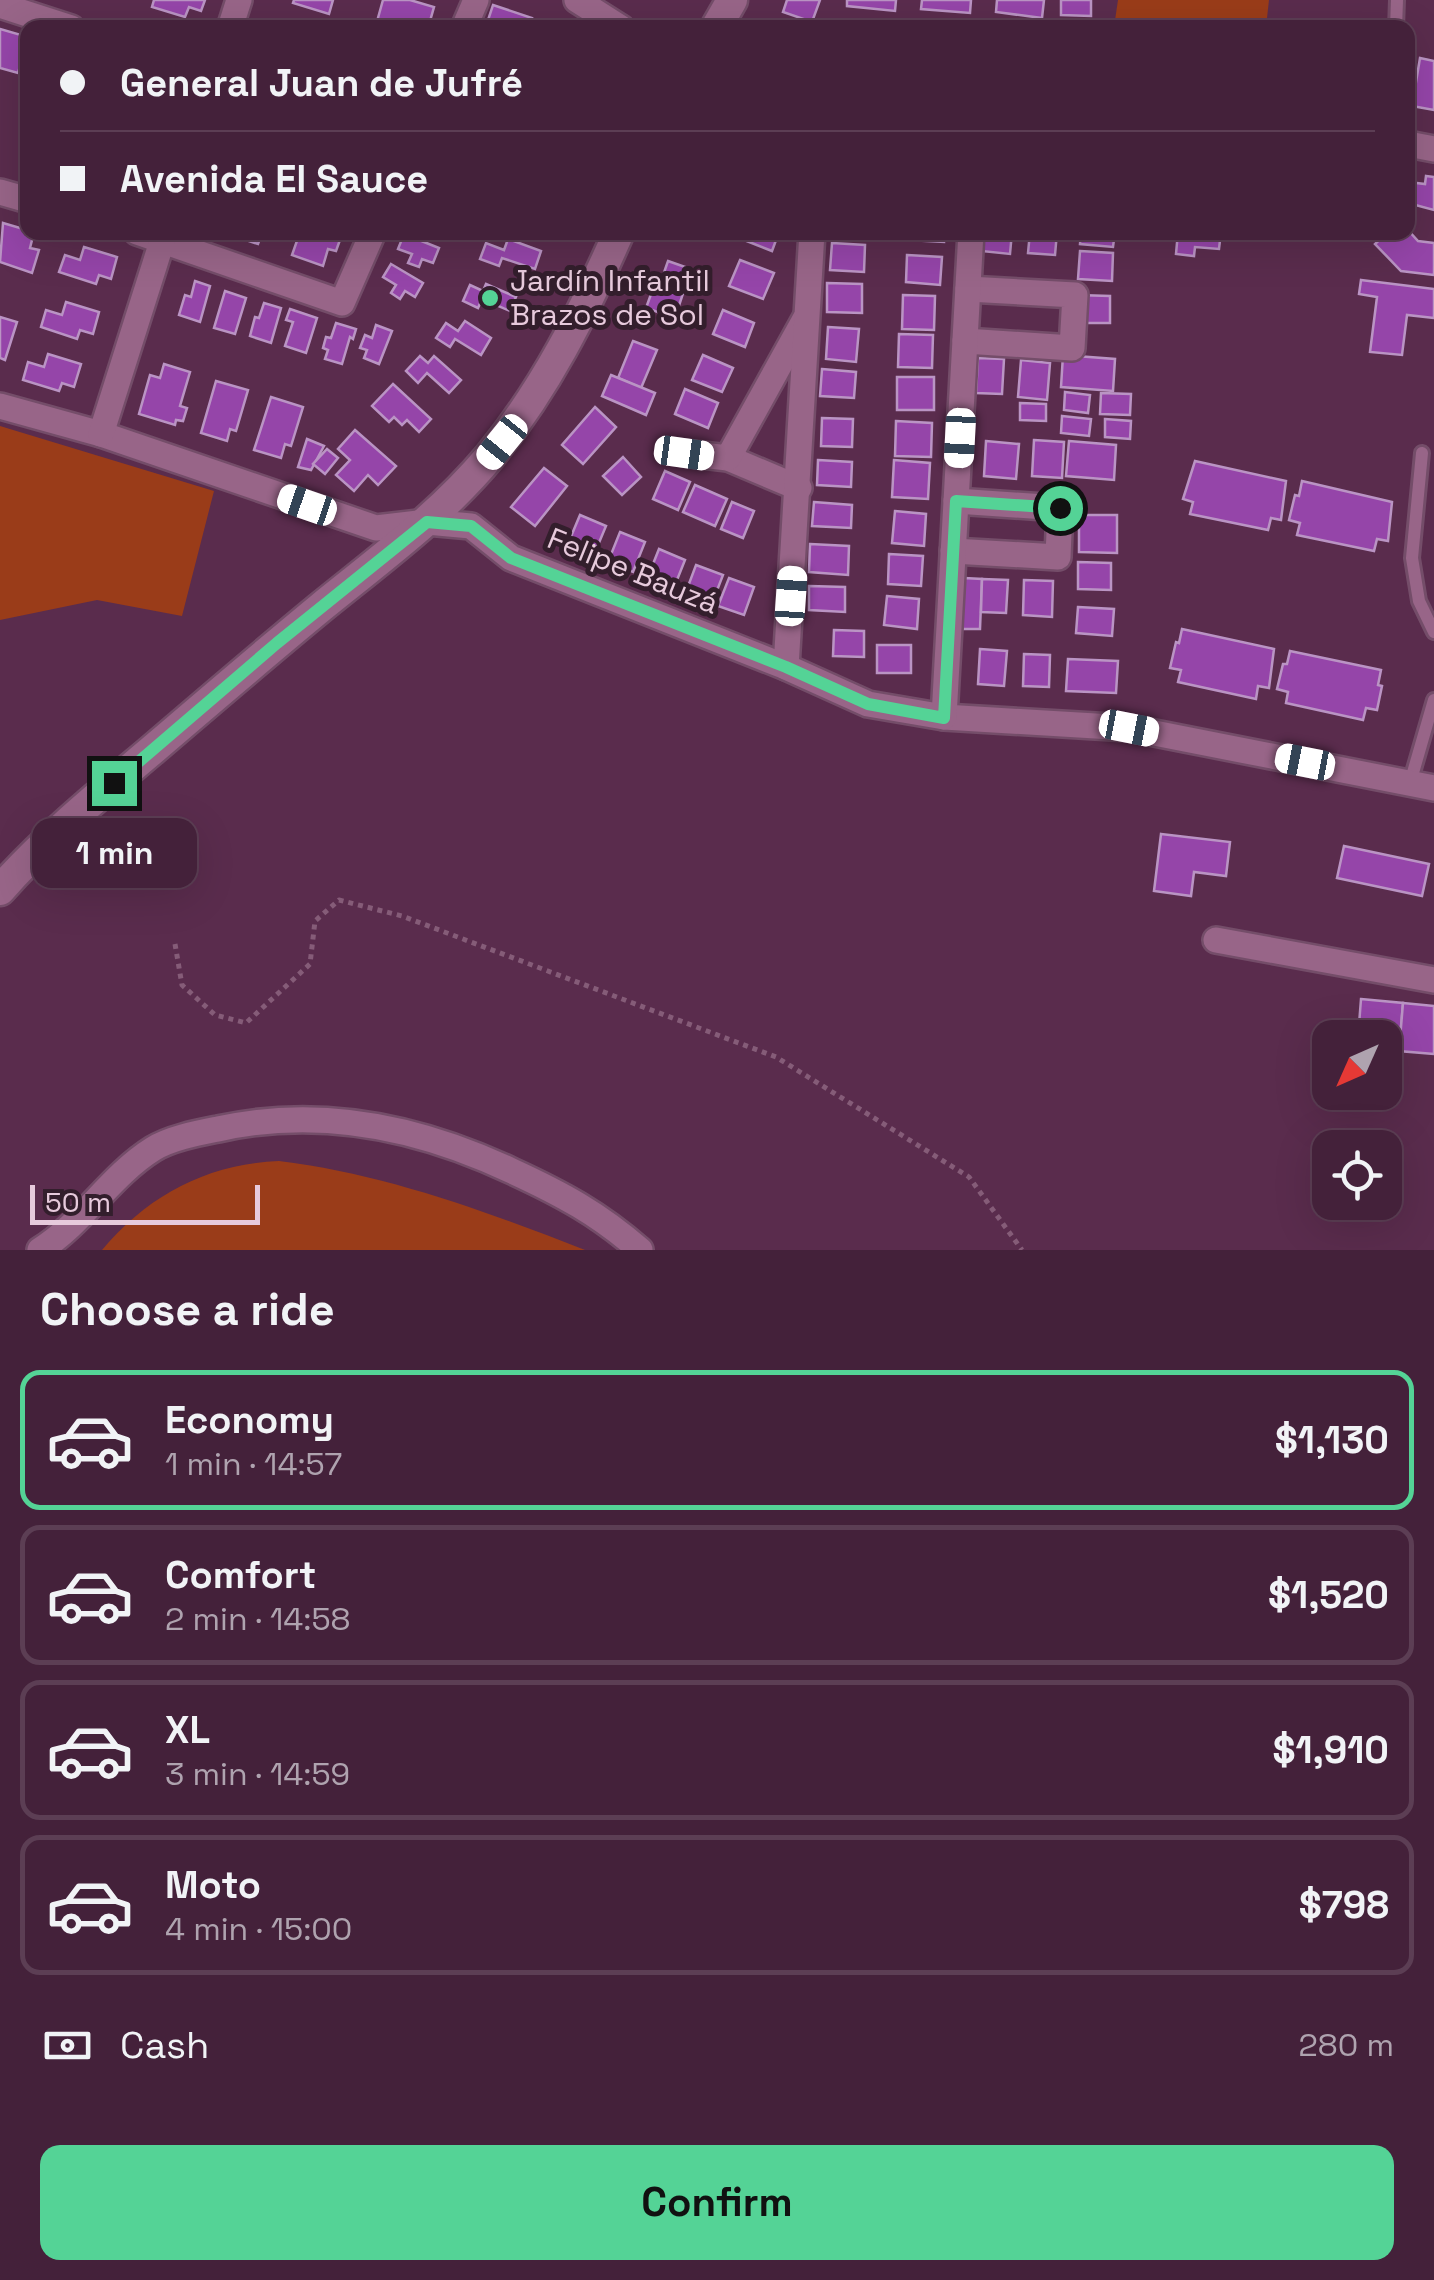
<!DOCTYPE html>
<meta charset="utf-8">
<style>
body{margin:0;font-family:"Space Grotesk",sans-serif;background:#4b2942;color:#f1f3f6;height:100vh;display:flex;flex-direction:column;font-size:38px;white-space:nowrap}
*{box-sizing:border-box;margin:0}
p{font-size:32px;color:#afa3af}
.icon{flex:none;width:55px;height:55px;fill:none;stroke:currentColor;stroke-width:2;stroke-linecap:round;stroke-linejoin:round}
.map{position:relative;height:1250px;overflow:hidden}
.sheet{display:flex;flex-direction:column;background:#44213a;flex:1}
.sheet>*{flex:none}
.banner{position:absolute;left:20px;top:20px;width:1395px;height:220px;border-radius:20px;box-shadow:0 10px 40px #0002,0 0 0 2px #5c3e54;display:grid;align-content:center;height:220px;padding:0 40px;background:#44213a}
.needle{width:65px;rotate:225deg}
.tools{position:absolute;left:1312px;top:1020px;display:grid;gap:20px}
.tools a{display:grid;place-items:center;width:90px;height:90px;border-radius:20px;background:#44213a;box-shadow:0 10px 40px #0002,0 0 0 2px #5c3e54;font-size:50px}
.scale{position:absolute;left:30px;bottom:25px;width:230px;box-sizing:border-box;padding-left:10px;border:5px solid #e7cadc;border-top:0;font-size:28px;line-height:35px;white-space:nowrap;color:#e7cadc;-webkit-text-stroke:8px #331e2c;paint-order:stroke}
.end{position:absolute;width:45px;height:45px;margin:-22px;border:12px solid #54d396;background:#111;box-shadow:0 0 0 5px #111}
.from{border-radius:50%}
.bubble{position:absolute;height:70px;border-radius:20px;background:#44213a;box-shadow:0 10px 40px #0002,0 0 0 2px #5c3e54;font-size:32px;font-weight:800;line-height:70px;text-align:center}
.car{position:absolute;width:30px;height:60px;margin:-30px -15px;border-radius:12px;box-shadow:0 0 8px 2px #0007;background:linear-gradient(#fff 24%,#345 0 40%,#fff 0 76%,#345 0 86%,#fff 0)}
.banner b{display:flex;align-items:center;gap:35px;height:95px;font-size:38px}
.banner b+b{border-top:2px solid #5c3e54}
.banner i{width:25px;height:25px;background:#f1f3f6}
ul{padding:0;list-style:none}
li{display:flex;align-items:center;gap:30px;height:140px;margin:0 20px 15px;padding:0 20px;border:5px solid #5c3e54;border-radius:20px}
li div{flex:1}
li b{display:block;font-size:38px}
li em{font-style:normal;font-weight:800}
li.selected{border-color:#54d396}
li>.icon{width:90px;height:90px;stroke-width:1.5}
h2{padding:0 40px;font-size:45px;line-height:120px}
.pay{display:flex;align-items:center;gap:25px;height:110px;padding:0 40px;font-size:38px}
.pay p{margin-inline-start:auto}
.button{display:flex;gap:20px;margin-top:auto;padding:20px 40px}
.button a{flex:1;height:115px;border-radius:20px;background:#54d396;color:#111;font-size:40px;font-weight:800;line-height:115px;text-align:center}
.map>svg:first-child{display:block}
.green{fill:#9a3c19}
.building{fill:#9545a9;stroke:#ba94c4;stroke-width:2.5}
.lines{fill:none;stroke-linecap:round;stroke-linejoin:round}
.service-casing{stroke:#744d69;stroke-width:18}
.minor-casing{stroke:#744d69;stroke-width:30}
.tertiary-casing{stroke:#744d69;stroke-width:35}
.path{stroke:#855c78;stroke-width:5;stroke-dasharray:5 5;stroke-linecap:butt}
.service{stroke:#986588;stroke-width:12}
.minor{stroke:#986588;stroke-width:25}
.tertiary{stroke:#986588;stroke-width:30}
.route{stroke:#54d396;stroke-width:12}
.poi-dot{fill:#54d396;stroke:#331e2c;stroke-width:4}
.labels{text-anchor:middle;stroke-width:10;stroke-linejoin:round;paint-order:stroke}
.poi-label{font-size:30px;fill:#e7cadc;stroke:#331e2c;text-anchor:start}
.street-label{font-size:30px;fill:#e7cadc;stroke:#331e2c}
</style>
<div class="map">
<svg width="1434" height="1250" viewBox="0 0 1434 1250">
<rect width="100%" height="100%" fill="#5a2c4d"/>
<g class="green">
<polygon points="1118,0 1269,0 1266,27 1114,27"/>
<polygon points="0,426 214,491 182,616 97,600 0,620"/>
<path d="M279 1161C385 1174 485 1211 585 1250H102C148 1195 207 1164 279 1161Z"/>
</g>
<g class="building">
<polygon points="154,0 205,0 201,11 189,7 185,17 152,7"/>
<polygon points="294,0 333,0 329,14 293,3"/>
<polygon points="383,0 410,0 434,7 428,28 376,25"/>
<polygon points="787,0 820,0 812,22 783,12"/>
<polygon points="847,0 896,0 895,11 847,6"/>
<polygon points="922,0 971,0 970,13 921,9"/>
<polygon points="997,0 1044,0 1042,18 996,12"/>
<polygon points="1061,0 1091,0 1091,16 1061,15"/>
<polygon points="493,5 532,18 529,28 499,28 487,23"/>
<polygon points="0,29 28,37 18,73 0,68"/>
<polygon points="1420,58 1434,61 1434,110 1412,106"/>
<polygon points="1426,176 1434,177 1434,210 1408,203 1408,182 1425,184"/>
<polygon points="3,223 34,232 30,248 39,250 32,273 0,262"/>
<polygon points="1408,230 1418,241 1434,243 1434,275 1401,271 1375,244 1388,232 1408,232"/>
<polygon points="222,232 261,232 262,233 258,244"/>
<polygon points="292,232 331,232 341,237 336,251 328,249 323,266 292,255 298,238 291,235"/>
<polygon points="742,232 779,232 772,251 739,238"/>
<polygon points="910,232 944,232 944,242 909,240"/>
<polygon points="983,232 1012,232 1010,254 981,251"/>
<polygon points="1030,232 1057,232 1055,255 1028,253"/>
<polygon points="1081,232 1115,232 1113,247 1080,244"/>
<polygon points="1178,232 1221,232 1219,249 1195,247 1194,256 1176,254"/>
<polygon points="404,234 439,248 433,263 422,259 419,267 408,263 412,254 398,249"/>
<polygon points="508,239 541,251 535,269 502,258 499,266 480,259 486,243 504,250"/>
<polygon points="832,243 865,245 864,272 830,270"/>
<polygon points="84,247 117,257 111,279 99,275 96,284 59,272 65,255 80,260"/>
<polygon points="1080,251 1113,253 1112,281 1078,279"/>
<polygon points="907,255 942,257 940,285 906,282"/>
<polygon points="740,260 774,273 763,299 729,286"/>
<polygon points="668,261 691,269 675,318 646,308 655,283 660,284"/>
<polygon points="391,264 423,283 415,297 405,291 400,299 391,293 396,285 383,277"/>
<polygon points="1361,280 1434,289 1434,318 1407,315 1402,355 1370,352 1377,297 1359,294"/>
<polygon points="195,281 210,286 200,322 179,315 185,295 191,297"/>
<polygon points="827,283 862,284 862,313 827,312"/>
<polygon points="486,284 516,297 510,311 482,299 478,308 463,301 470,285 483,291"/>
<polygon points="225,291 246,298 235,334 214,328"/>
<polygon points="903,295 935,296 934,330 902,329"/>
<polygon points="1077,295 1110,296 1110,323 1077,323"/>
<polygon points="66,302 99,312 93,334 80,330 77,339 41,327 46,310 62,315"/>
<polygon points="264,303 281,308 271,343 250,336 255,317 259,318"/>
<polygon points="290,309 317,318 306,353 285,346 293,322 286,320"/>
<polygon points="723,310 754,323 745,347 713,334"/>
<polygon points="0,317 17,322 5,360 0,358"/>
<polygon points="465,321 491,338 481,355 455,339 450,347 436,338 446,323 458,331"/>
<polygon points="336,323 356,329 353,339 350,337 342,364 325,359 328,350 323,348 326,337 331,338"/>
<polygon points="376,325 392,331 379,364 364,358 367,350 360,348 365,335 372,338"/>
<polygon points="828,327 859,329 856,362 826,359"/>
<polygon points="899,334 933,335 932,368 898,367"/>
<polygon points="633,341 657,350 641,388 618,378"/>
<polygon points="48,354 81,364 74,387 62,383 59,391 23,380 28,362 44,367"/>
<polygon points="703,355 733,368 722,392 692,380"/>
<polygon points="1063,355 1115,359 1113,391 1061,387"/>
<polygon points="420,356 428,363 434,356 461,380 449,393 427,373 418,383 406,371"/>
<polygon points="978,358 1004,359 1002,394 976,393"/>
<polygon points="1021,360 1050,363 1047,400 1018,397"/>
<polygon points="164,364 190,372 180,406 187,408 183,421 176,420 175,425 139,414 150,375 160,378"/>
<polygon points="822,369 856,372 854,398 820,396"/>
<polygon points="611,375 655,393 646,415 602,396"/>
<rect x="897" y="377" width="37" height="33"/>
<polygon points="216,381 248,390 236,431 230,429 227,441 201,433"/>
<polygon points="393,384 431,419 419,432 407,420 402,425 394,417 389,422 372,406"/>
<polygon points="685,389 718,403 708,428 675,414"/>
<polygon points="1065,392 1090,395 1088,413 1064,410"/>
<polygon points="1101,393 1131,394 1130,415 1100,414"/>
<polygon points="271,397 303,407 291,446 285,444 281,458 254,450"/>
<polygon points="1020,403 1046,404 1046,421 1020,420"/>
<polygon points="595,407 616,427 583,464 562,445"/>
<polygon points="1062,416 1091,419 1089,436 1061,433"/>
<polygon points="822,418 853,419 852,447 821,446"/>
<polygon points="1105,419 1131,421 1130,439 1105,437"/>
<polygon points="896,421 932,423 931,457 895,456"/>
<polygon points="355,430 396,466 378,485 368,475 354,491 336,475 350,460 338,449"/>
<polygon points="307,439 324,446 311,470 298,467"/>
<polygon points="1034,440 1064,442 1062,478 1032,476"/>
<polygon points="986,441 1019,444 1016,479 984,476"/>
<polygon points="1069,441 1116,445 1114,480 1066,476"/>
<polygon points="327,449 338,458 325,474 313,464"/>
<polygon points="623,457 641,477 622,495 603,476"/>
<polygon points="818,460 852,462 851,487 817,485"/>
<polygon points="894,460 930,463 928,499 892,497"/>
<polygon points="1195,461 1286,481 1281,520 1271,518 1268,530 1190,514 1193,502 1183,499"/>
<polygon points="544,468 567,486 535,526 511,507"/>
<polygon points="665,471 690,482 678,510 653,499"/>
<polygon points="1302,481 1392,502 1388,541 1377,539 1374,551 1297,535 1300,523 1289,520 1295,495 1299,496"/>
<polygon points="695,485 727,499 715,526 683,512"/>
<polygon points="732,502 754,511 743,538 721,529"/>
<polygon points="814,502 852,505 851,528 812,526"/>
<polygon points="895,511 926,514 924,546 892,543"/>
<polygon points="580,515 606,526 593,557 567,546"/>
<polygon points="1079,515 1117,515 1117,553 1079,552"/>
<polygon points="620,532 645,542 633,572 608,562"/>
<polygon points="810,544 849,546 848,575 809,572"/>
<polygon points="659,549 685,560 673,590 647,579"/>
<polygon points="889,554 923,556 921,586 888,584"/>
<polygon points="1078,562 1111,563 1111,590 1078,589"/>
<polygon points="696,565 723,575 711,606 693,599 696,591 687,589"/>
<polygon points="729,578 754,587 744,615 718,606"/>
<polygon points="964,578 982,579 980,629 962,629"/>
<polygon points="982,579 1008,580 1006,613 981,612"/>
<polygon points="1024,580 1053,581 1052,617 1023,615"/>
<polygon points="809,586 845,587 845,612 809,610"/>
<polygon points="887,596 919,599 917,629 884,625"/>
<polygon points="1078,607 1114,609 1112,636 1076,633"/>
<polygon points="1182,629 1274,649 1269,688 1258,686 1256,699 1178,682 1181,670 1170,668 1176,642 1179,643"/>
<polygon points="834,630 864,631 864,657 833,656"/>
<rect x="877" y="645" width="34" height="28"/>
<polygon points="980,649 1007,651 1004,686 978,684"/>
<polygon points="1290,651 1381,670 1378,685 1382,686 1377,710 1366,708 1363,720 1286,703 1288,692 1277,689 1283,664 1287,664"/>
<polygon points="1024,654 1050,655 1049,687 1023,686"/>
<polygon points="1068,659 1118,661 1116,693 1066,691"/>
<polygon points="1161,834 1230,842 1226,876 1194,872 1191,896 1154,891"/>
<polygon points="1344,846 1429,864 1422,896 1337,878"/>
<polygon points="1361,999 1403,1003 1399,1051 1385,1050 1385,1038 1358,1038"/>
<polygon points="1403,1003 1434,1006 1434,1054 1399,1051"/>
</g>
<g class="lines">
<g class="service-casing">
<g id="service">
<polyline points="1396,28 1397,0"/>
<polyline points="1422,453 1412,558 1419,601 1434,632"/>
<polyline points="1410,783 1434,700"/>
</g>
</g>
<g class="minor-casing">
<g id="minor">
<polyline points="577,0 621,28"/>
<polyline points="0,5 71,28"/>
<polyline points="230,28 239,0"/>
<polyline points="464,28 476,0"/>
<polyline points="1408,144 1434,149"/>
<polyline points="0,192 28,200"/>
<polyline points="137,232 342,303 373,232"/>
<polyline points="965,341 1072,348 1075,295 968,289"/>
<polyline points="0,406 101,434 376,528 427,522 471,526 511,558 786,667 868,704 944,717 1129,728 1434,788"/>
<polyline points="101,434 165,232"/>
<polyline points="684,453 728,458 799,488"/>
<polyline points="728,458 805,319"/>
<polyline points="953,551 1058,557 1060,508 956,501"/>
<polyline points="786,667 812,232"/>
<polyline points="944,717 971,232"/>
<polyline points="1216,940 1434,980"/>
<path d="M40 1250C83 1223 110 1176 153 1149 171 1138 198 1133 218 1129 321 1106 419 1127 512 1171 562 1194 599 1214 640 1250"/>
</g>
</g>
<g class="tertiary-casing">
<g id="tertiary">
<polyline points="716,28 732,0"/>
<path d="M0 890C45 839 99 795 151 751 207 703 263 655 320 608 379 560 441 515 490 456 546 388 583 313 619 232"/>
</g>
</g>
<polyline class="path" points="175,944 182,985 215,1015 246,1023 310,964 315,921 339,900 402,916 776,1057 969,1177 1022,1250"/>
<use href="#service" class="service"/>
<use href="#minor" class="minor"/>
<use href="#tertiary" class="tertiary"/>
</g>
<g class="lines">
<polyline class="route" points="114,783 277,643 427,522 471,526 511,558 786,667 868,704 944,718 956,501 1060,508"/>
</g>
<circle class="poi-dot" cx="490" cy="298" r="10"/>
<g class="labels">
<g class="poi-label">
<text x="510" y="291">Jardín Infantil<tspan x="510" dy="34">Brazos de Sol</tspan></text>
</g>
<g class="street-label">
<text transform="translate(633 571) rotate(22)" y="10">Felipe Bauzá</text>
</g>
</g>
</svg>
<div class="tools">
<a><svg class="needle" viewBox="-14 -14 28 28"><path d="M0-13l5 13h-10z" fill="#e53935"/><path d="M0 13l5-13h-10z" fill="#afa3af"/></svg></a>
<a><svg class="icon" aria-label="locate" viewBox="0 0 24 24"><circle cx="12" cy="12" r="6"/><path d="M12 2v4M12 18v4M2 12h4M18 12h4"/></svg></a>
</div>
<div class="scale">50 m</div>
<i class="end from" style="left:1060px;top:508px"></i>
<i class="end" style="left:114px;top:783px"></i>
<div class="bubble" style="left:32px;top:818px;width:165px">1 min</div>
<i class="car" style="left:960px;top:438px;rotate:183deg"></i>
<i class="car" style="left:502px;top:442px;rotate:219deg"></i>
<i class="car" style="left:684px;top:453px;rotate:98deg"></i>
<i class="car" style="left:307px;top:505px;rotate:289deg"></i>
<i class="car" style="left:791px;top:596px;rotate:4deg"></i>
<i class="car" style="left:1129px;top:728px;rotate:101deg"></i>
<i class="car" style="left:1305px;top:762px;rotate:281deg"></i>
<div class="banner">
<b><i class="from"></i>General Juan de Jufré</b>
<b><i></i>Avenida El Sauce</b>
</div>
</div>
<section class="sheet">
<h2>Choose a ride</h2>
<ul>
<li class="selected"><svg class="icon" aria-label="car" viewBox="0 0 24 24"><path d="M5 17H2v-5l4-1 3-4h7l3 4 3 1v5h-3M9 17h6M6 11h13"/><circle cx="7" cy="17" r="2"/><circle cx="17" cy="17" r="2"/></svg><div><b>Economy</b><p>1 min · 14:57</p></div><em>$1,130</em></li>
<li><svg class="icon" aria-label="car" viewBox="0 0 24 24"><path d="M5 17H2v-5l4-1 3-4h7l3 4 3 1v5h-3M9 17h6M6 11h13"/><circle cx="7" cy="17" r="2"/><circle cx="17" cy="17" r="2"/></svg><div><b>Comfort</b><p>2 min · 14:58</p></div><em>$1,520</em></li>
<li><svg class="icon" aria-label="car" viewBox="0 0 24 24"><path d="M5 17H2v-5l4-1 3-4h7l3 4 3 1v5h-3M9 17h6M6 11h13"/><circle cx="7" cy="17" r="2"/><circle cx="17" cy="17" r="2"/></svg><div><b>XL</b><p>3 min · 14:59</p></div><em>$1,910</em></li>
<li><svg class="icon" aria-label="car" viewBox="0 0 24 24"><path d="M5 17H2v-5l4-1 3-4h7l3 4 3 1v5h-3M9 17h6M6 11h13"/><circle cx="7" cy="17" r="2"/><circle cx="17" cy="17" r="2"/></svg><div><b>Moto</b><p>4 min · 15:00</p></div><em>$798</em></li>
</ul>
<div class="pay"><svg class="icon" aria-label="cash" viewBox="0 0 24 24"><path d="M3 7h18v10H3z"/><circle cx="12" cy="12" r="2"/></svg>Cash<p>280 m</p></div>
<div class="button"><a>Confirm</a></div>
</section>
